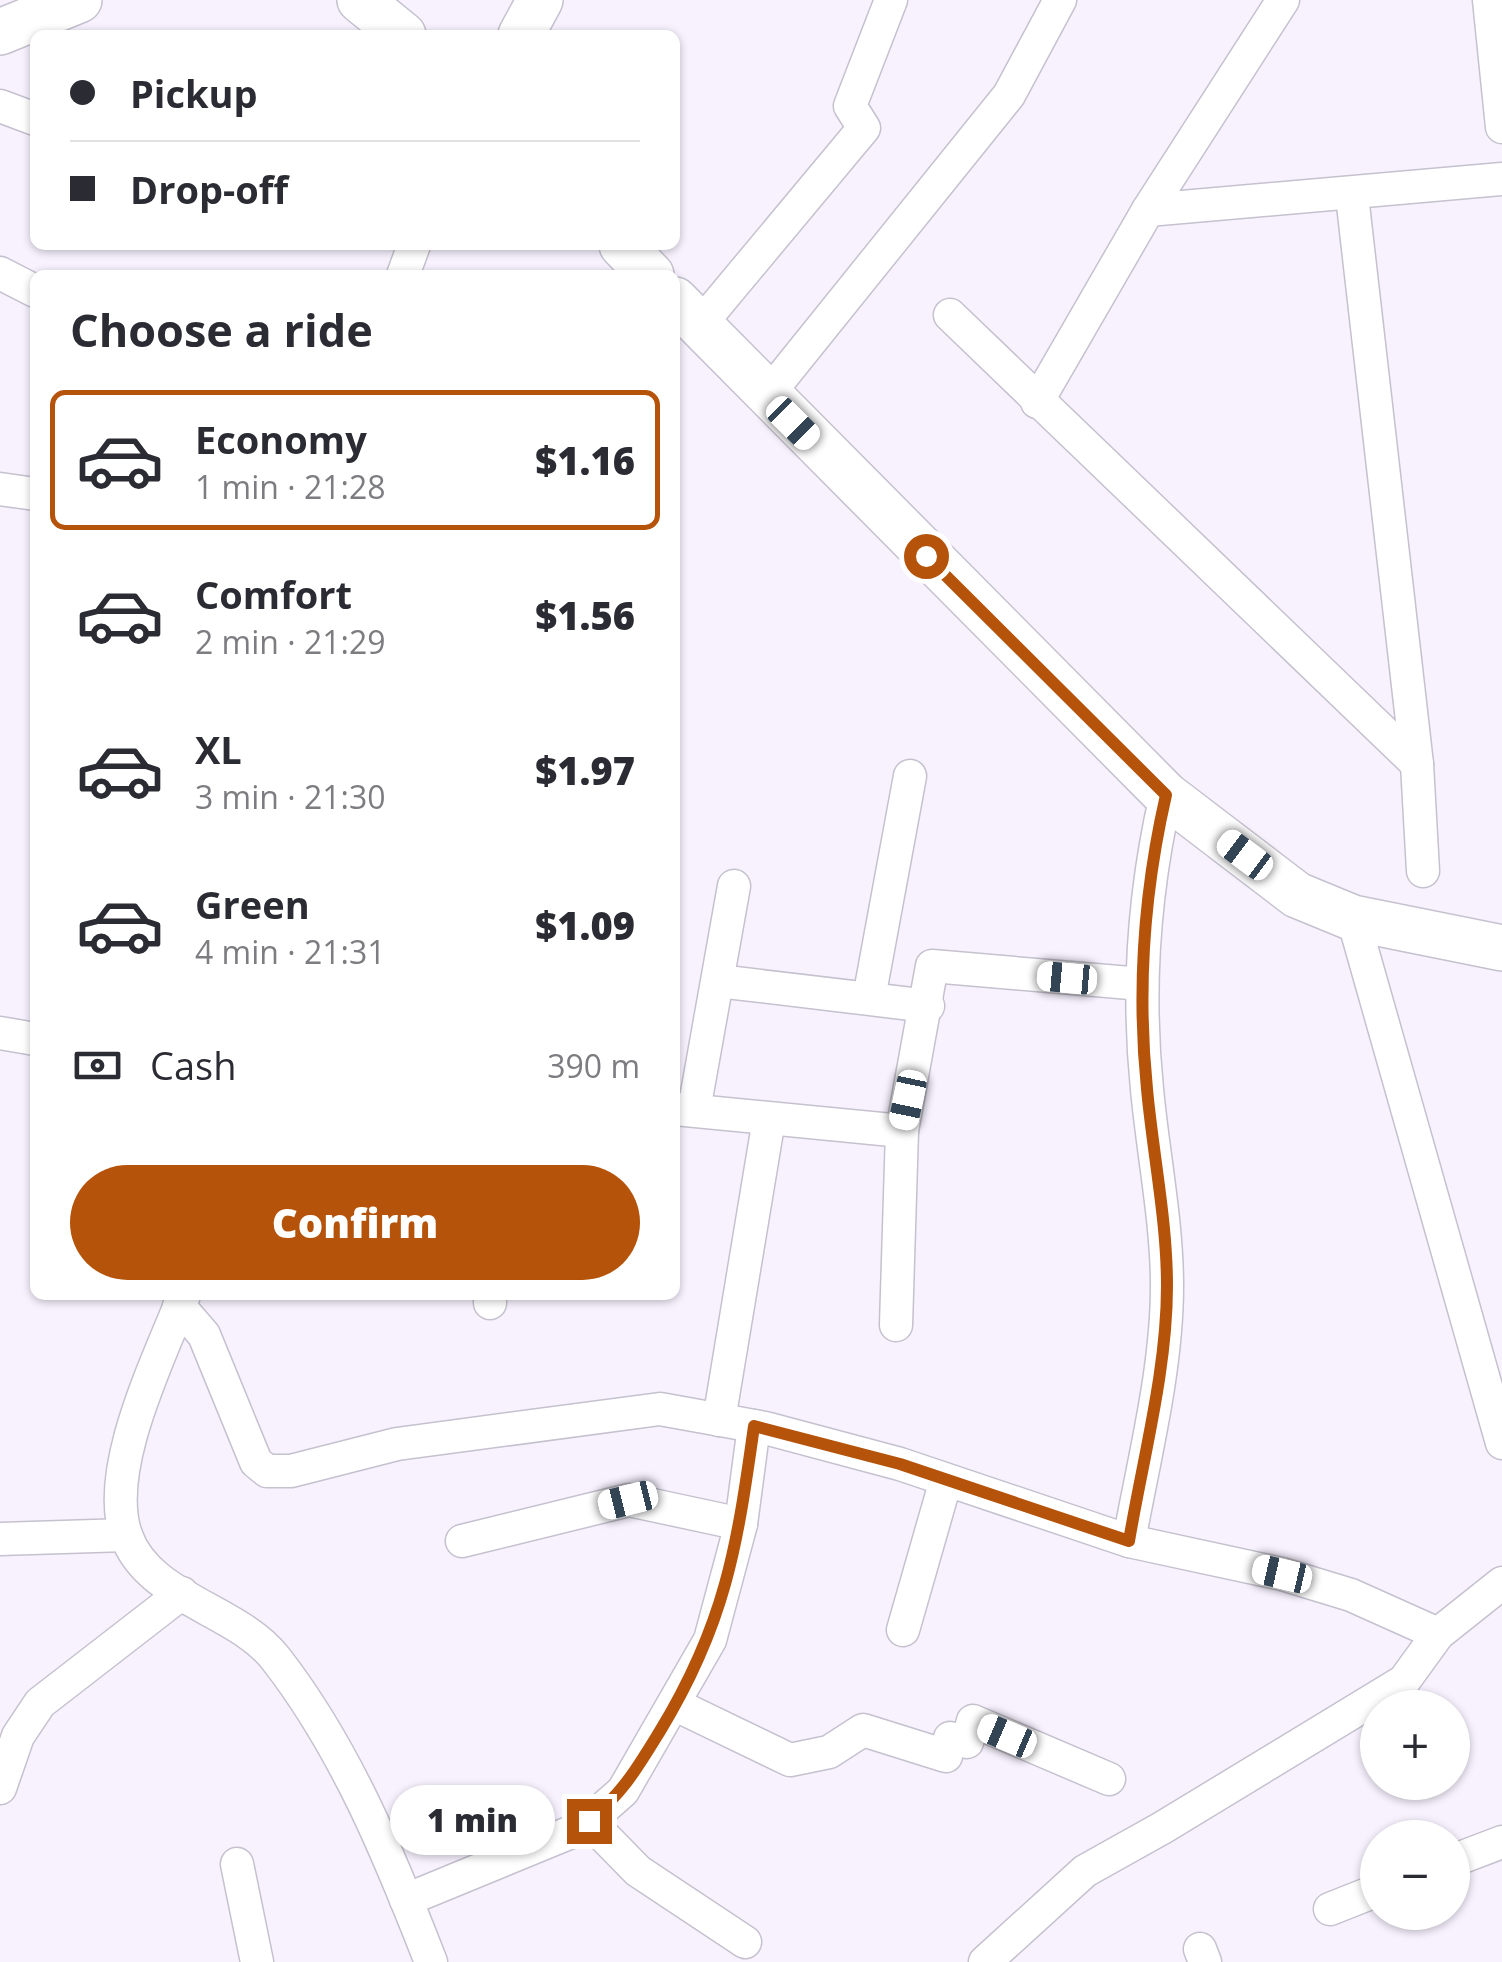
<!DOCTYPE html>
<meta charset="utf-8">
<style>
body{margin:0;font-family:"Open Sans",sans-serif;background:#f7f7f7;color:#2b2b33;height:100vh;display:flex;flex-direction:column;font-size:38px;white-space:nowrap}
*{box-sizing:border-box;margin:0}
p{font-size:32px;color:#7c7c81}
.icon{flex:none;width:55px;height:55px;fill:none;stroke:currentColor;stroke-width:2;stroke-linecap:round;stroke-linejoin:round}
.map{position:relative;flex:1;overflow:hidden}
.panel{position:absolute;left:30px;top:270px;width:650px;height:1030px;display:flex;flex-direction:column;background:#fff;border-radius:15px;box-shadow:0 2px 8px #0004}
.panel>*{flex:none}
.top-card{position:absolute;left:30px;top:30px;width:650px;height:220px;border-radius:15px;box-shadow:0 2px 8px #0004;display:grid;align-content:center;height:220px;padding:0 40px;background:#fff}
.fabs{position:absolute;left:1360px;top:1690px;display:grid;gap:20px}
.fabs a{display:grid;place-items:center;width:110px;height:110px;border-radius:50%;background:#fff;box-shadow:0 2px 8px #0004;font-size:50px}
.end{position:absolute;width:45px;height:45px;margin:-22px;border:12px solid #b45309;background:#fff;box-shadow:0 0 0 5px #fff}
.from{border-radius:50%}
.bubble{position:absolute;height:70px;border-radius:35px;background:#fff;box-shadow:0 2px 8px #0004;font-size:32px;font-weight:800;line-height:70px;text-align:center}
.car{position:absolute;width:30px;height:60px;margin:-30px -15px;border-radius:12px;box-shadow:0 0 8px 2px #0007;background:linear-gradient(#fff 24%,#345 0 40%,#fff 0 76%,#345 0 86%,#fff 0)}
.top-card b{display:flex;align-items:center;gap:35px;height:95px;font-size:38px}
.top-card b+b{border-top:2px solid #e1e1e2}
.top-card i{width:25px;height:25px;background:#2b2b33}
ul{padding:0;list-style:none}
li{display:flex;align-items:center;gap:30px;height:140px;margin:0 20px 15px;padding:0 20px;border:5px solid transparent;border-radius:15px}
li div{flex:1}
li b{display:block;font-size:38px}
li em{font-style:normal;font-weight:800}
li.current{border-color:#b45309}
li>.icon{width:90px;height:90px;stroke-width:1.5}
h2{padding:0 40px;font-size:45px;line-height:120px}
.pay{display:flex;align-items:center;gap:25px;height:110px;padding:0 40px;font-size:38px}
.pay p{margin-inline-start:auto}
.primary-button{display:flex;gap:20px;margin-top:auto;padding:20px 40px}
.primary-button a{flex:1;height:115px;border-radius:60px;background:#b45309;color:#fff;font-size:40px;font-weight:800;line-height:115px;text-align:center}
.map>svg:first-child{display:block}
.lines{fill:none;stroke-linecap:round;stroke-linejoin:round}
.street-casing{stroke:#c6c1cf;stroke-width:35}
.secondary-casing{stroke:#c6c1cf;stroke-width:48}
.street{stroke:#fff;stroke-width:32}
.secondary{stroke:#fff;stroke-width:45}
.route{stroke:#b45309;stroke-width:12}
</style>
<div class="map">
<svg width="1502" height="1962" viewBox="0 0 1502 1962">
<rect width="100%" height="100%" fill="#f7f2fe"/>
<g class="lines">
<g class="street-casing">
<g id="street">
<polyline points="1489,0 1502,127"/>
<polyline points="0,106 35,119"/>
<polyline points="1352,196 1417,764 1423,871"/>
<polyline points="1148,210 1502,179"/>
<polyline points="0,273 35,291"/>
<polyline points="403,275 414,245"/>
<polyline points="950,315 1417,764"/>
<polyline points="699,326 864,128 850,106 891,0"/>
<polyline points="766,397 1009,95 1060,0"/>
<polyline points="1037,402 1148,210 1283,0"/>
<polyline points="0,489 35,494"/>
<polyline points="1353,918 1502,1443"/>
<polyline points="718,981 928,1006"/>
<polyline points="869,998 910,776"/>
<polyline points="0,1033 35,1039"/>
<polyline points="675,1109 902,1131"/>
<polyline points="694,1110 734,886"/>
<path d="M184 1295C160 1357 103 1469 126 1535 148 1599 238 1609 276 1659 346 1749 390 1857 431 1962"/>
<polyline points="490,1295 490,1303"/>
<polyline points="179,1306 204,1335 256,1462 267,1471 291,1471 397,1444 660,1409 765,1428 900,1464 1129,1541 1282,1574 1351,1595 1438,1634"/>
<polyline points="896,1325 902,1131 932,966 1142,984"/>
<polyline points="719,1420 769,1119"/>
<polyline points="0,1539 126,1535"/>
<polyline points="462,1541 629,1500 741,1524"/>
<path d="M1129 1541C1144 1458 1167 1370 1167 1286 1167 1221 1153 1154 1147 1089 1137 992 1144 891 1166 795"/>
<polyline points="903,1630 946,1480"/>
<polyline points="676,1705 790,1760 829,1752 863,1730 946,1756 950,1738 967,1742 973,1721 1109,1779"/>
<polyline points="0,1788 18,1736 40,1703 182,1593"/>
<polyline points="589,1821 638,1871 745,1942"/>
<polyline points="1452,1861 1502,1842"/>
<polyline points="237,1864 257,1962"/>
<polyline points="406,1900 581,1828 623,1791 710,1640 741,1524 754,1426"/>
<polyline points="1330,1909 1378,1890"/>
<polyline points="1200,1949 1205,1962"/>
<polyline points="985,1962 1085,1871 1162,1828 1404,1681 1438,1634 1502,1583"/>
</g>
</g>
<g class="secondary-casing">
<g id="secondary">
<polyline points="360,0 403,35"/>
<polyline points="0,32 79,0"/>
<polyline points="521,35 540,0"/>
<polyline points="622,245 651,275"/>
<polyline points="675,300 1166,795 1297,895 1353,918 1502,948"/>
</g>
</g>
<use href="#street" class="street"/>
<use href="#secondary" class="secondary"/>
</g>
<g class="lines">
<path class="route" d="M589 1821C624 1791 636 1770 660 1731 725 1624 737 1548 754 1426L900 1464 1129 1541C1143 1458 1167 1370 1167 1286 1167 1221 1153 1154 1147 1089 1137 991 1144 891 1166 795L926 556"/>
</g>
</svg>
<div class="fabs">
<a>+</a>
<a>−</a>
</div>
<i class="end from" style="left:926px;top:556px"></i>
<i class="end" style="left:589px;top:1821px"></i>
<div class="bubble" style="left:390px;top:1785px;width:165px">1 min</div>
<i class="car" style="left:793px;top:423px;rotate:135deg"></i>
<i class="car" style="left:1245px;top:855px;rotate:307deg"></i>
<i class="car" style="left:1067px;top:978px;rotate:275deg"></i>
<i class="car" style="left:908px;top:1100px;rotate:192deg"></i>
<i class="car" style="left:628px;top:1500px;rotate:256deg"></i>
<i class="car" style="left:1282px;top:1574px;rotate:283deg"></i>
<i class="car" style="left:1007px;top:1736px;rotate:293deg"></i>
<div class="top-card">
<b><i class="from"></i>Pickup</b>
<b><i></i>Drop-off</b>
</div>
<section class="panel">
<h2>Choose a ride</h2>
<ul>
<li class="current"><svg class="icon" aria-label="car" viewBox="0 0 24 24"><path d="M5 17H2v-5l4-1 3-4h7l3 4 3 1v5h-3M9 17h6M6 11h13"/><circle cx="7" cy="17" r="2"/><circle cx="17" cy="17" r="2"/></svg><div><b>Economy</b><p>1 min · 21:28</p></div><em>$1.16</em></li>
<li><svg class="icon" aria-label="car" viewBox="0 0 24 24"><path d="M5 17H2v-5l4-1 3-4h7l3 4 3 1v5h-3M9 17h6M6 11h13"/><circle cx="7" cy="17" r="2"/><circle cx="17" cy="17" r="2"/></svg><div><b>Comfort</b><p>2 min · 21:29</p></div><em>$1.56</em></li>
<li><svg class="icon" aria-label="car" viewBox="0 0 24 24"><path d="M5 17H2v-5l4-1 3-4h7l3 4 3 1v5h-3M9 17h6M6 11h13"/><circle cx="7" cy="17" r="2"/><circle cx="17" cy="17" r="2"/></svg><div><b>XL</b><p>3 min · 21:30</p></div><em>$1.97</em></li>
<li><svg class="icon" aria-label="car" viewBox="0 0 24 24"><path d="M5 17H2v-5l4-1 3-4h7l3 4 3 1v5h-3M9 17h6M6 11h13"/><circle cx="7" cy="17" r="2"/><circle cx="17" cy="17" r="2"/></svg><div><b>Green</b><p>4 min · 21:31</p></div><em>$1.09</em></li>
</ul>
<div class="pay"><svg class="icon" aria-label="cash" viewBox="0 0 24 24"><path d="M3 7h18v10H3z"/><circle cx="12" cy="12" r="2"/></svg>Cash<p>390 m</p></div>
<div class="primary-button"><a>Confirm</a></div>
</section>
</div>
